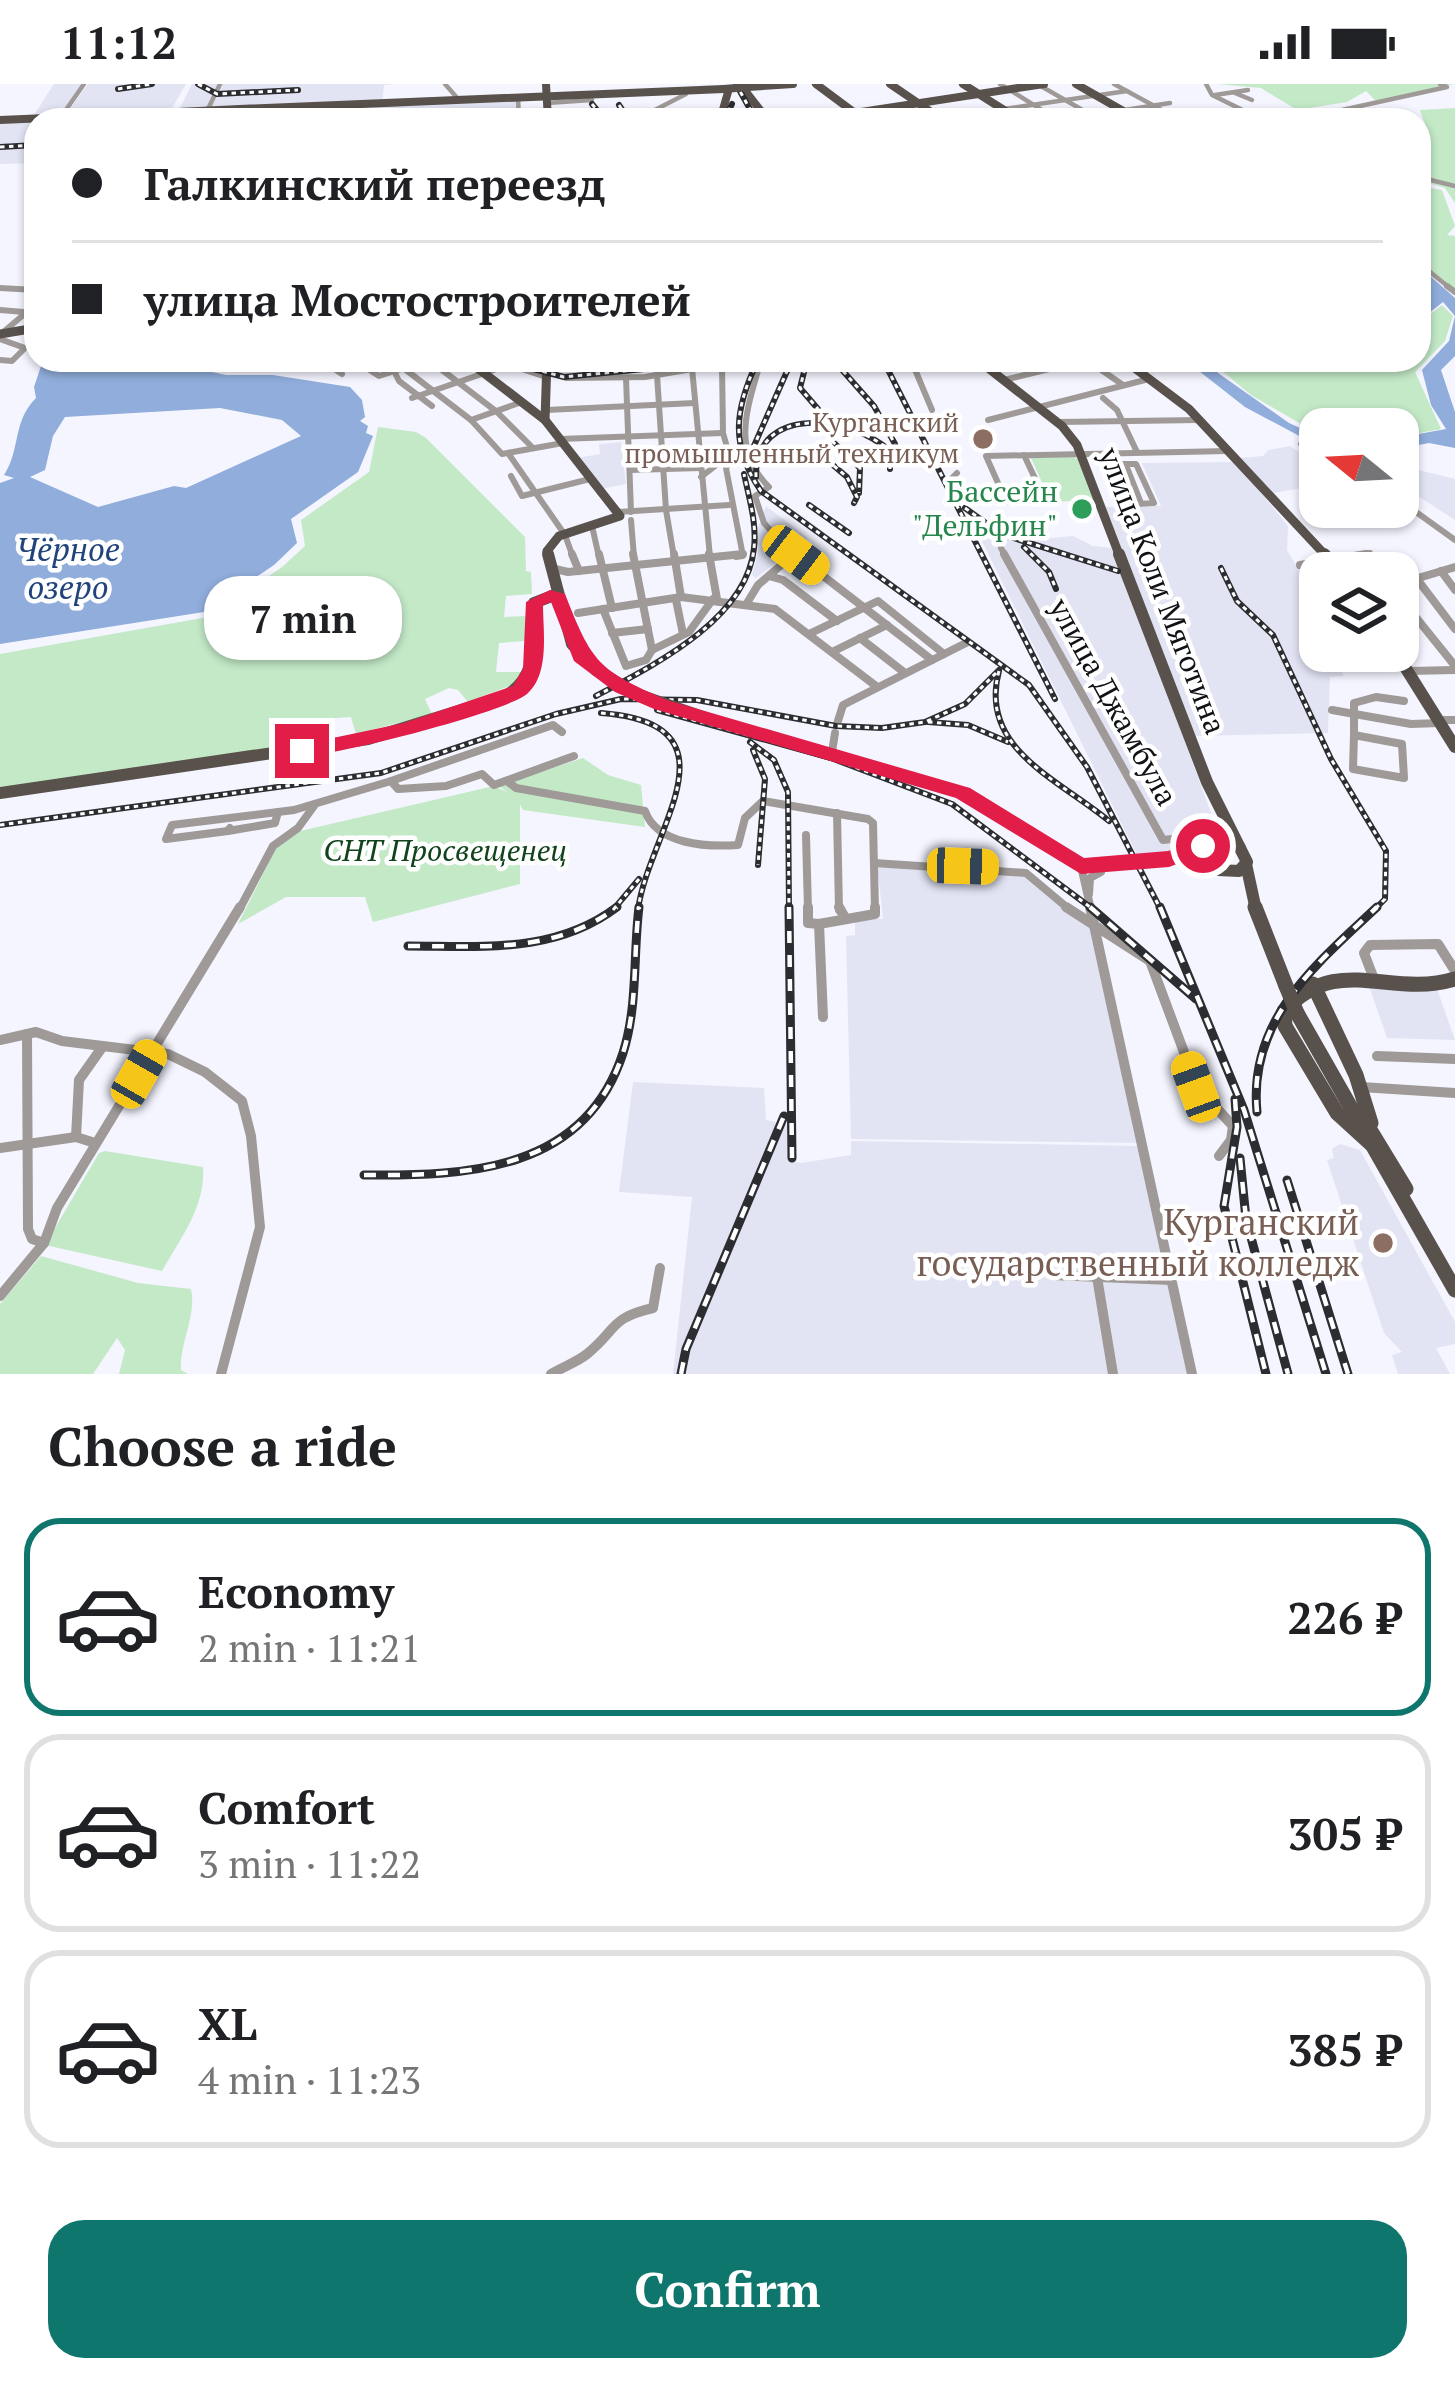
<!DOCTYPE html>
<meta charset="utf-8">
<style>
body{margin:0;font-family:"PT Serif",serif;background:#f6f6f6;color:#202124;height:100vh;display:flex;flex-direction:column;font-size:45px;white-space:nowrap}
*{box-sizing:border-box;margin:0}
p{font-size:39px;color:#757577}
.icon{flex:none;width:66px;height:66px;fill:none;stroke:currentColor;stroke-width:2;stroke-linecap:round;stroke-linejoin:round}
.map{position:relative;height:1290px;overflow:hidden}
.side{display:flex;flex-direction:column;background:#fff;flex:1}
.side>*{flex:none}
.banner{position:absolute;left:24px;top:24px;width:1407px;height:264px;border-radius:36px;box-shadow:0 3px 9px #0004;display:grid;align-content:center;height:264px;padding:0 48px;background:#fff}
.needle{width:78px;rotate:288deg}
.fabs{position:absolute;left:1299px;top:324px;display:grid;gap:24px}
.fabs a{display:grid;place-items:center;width:120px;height:120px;border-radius:24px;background:#fff;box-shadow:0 3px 9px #0004;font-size:60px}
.end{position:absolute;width:54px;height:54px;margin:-27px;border:15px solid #e11d48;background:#fff;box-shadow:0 0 0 6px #fff}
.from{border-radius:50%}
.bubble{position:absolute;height:84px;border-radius:36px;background:#fff;box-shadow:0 3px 9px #0004;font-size:39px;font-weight:800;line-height:84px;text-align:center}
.car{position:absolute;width:36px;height:72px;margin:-36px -18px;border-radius:15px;box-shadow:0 0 9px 3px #0007;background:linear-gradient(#f5c518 24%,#345 0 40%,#f5c518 0 76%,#345 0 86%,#f5c518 0)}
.banner b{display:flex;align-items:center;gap:42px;height:114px;font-size:45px}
.banner b+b{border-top:3px solid #e0e0e0}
.banner i{width:30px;height:30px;background:#202124}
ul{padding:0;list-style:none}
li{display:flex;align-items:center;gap:36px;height:198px;margin:0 24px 18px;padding:0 24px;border:6px solid #e0e0e0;border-radius:36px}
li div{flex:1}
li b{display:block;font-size:45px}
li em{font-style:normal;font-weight:800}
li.selected{border-color:#0f766e}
li>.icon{width:108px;height:108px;stroke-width:1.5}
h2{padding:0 48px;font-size:54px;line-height:144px}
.cta{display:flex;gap:24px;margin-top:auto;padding:24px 48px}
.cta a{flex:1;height:138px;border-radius:36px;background:#0f766e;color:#fff;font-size:48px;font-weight:800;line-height:138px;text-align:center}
.status{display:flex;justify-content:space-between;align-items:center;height:84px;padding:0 60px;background:#fff;direction:ltr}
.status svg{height:33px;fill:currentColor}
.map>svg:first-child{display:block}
.built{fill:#e2e4f4}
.green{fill:#c3e9c7}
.water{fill:#90addb;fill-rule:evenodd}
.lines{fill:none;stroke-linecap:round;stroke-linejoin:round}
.ferry{stroke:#20437c;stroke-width:3;stroke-dasharray:9 8;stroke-linecap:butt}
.minor-far3{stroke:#9f9a97;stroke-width:4.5}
.minor-far2{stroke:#9f9a97;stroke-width:6}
.minor-far1{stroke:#9f9a97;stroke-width:8}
.minor{stroke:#9f9a97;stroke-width:10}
.major-far3{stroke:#59514b;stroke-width:8}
.major-far2{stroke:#59514b;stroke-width:9}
.major-far1{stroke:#59514b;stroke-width:12}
.major{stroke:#59514b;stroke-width:15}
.rail-far1-casing{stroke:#2c2d31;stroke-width:6}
.rail-casing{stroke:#2c2d31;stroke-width:9}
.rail-far1{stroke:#fff;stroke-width:3;stroke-dasharray:4.5;stroke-linecap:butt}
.rail{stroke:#fff;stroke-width:4.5;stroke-dasharray:12;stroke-linecap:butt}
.major-bridge-far2{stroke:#59514b;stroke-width:8}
.major-bridge-far1{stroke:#59514b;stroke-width:12}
.major-bridge{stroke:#59514b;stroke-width:15}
.route{fill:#e11d48}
.education-dot{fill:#8d6e63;stroke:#fff;stroke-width:4.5}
.leisure-dot{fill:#2e9e5b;stroke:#fff;stroke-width:4.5}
.labels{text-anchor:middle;stroke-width:9;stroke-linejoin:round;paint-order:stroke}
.far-education-label{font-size:27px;fill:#785e54;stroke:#fff;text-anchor:end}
.leisure-label{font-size:30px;fill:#27864d;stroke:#fff;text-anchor:end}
.street-label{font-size:30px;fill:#111215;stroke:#fff}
.park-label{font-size:30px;font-style:italic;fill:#11431c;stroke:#fff}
.water-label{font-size:33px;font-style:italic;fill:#20437c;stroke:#fff}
.near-education-label{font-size:36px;fill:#785e54;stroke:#fff;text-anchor:end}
</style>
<div class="status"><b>11:12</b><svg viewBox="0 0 49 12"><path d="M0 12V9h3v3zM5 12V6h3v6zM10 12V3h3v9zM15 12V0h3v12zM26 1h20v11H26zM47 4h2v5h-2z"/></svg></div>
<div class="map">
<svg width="1455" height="1290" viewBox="0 0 1455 1290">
<rect width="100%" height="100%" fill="#f4f5ff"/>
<g class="built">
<polygon points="54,0 82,0 65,32 88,0 186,0 165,36 36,36 36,79 0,80 0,37 32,34"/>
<polygon points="192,0 394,0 384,1 382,20 517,14 519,36 174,36"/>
<polygon points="621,358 626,400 601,405 577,374 600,370 599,360"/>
<polygon points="1290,362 1320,382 1310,387 1320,401 1273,409 1239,374 1263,372 1268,366"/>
<polygon points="1236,378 1288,442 1287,466 1315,513 1300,515 1320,550 1320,567 1330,567 1344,592 1330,593 1328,649 1192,652 1105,423 1161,422 1142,379"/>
<polygon points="1398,381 1455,395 1455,436 1398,399"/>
<polygon points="766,422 808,454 756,494 752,491 758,469 758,444"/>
<polygon points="969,431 1029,456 1073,452 1093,462 1114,464 1214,737 1189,767 1139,775"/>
<polygon points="877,780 1025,789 1093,839 1140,1059 851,1055 846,852 855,851 855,834 883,835"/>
<polygon points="1369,902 1437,905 1455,956 1387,954"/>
<polygon points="633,998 764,1004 766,1036 790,1041 788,1076 801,1079 851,1071 851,1057 1140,1062 1189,1290 673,1290 692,1113 619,1108"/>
<polygon points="1340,1060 1360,1066 1455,1238 1455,1260 1436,1264 1450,1290 1398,1290 1392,1271 1402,1268 1384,1249 1327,1076 1334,1074 1332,1065"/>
</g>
<g class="green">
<polygon points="1217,0 1454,0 1376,17 1366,7 1347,18 1297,26 1261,4"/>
<polygon points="1455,24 1455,119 1445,104 1419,96 1419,41 1425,40 1420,26"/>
<polygon points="1419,102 1442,106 1455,142 1447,151 1455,152 1455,211 1419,181"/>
<polygon points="1442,221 1453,232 1445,257 1415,288 1441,345 1398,353 1398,345 1320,345 1320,351 1251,311 1216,282 1224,276 1419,276 1419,239"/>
<polygon points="378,343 416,348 426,354 525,453 526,487 531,488 532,510 506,512 504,533 526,532 525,557 499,559 496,588 522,588 522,597 468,618 458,606 449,604 425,615 432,630 356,650 351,633 323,635 312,643 313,660 0,704 0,570 208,533 282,483 305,462 301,436 369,388"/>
<polygon points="1068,371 1078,375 1094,416 1051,418 1030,372"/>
<polygon points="583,674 608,691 641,701 645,743 523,726 516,713 520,720 520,800 373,838 365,813 286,813 238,840 277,762 296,748 494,702 507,708 499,702"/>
<path d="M105 1067 203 1083C206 1122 180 1155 162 1187L45 1161 99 1069Z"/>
<path d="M41 1172 138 1199 191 1205C197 1232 179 1259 181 1286L188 1290H119L125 1266 117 1254 93 1290H0V1220Z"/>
</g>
<g class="water">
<polygon points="1419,182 1455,214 1455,272 1441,286 1455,328 1455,364 1429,359 1398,365 1402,353 1446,345 1431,321 1422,286 1449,257 1455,232 1443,218 1419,237 1425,207 1419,199"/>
<path d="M43 276 44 282 78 276H155L226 291H273L350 303 362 316 365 333 360 337 368 342 366 349 373 352 358 388 291 435 297 459 274 481 204 528 0 560V399L14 394 4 391C21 365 12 338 36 314L34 303ZM220 324 282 336 301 352 186 404 174 402 98 423 30 393 45 386 53 352 65 333Z"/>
<polygon points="1199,276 1221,276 1213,279 1218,289 1289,339 1320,353 1320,363 1245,323 1199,287"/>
</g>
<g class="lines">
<polyline class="ferry" points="1398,356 1407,364"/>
<g class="minor-far3">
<polyline points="445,0 459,16"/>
<polyline points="1000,0 1058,36"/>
<polyline points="1114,0 1180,36"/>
<polyline points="1206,0 1212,11 1261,35"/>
<polyline points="1039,1 1100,36"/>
<polyline points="1235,9 1252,16"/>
<polyline points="1215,11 1248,6"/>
<polyline points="518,13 519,36"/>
<polyline points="547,19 592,16"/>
<polyline points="215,25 208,25 220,0"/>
<polyline points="1004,25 1127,7"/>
<polyline points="636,30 649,29 686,10"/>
<polyline points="1328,31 1346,36"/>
<polyline points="61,33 84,0"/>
<polyline points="902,34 934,29"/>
<polyline points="1260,35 1342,26 1447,3 1440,0"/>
<polyline points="1060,36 1170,19"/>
<polyline points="1419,93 1455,102"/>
<polyline points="1419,179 1451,205"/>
<polyline points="0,204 13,205"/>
</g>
<g class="minor-far2">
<polyline points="1447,202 1455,208"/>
<polyline points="0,204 36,206"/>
<polyline points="0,226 24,228"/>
<polyline points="1,250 36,220"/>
<polyline points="0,255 25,264 12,277 0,276"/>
<polyline points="236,276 245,276"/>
<polyline points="321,276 342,290"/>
<polyline points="354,276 379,292 429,276"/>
<polyline points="393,276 471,336 502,370 563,359"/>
<polyline points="429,276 497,328 533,364"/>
<polyline points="495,276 543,292"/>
<path d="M761 276C748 323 730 364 769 403L755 412 764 439 794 473"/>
<polyline points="911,276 932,326"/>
<polyline points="1087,276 1123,301"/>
<polyline points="662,283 689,276"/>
<polyline points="257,284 285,276"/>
<polyline points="692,284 710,473"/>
<polyline points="394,287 399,297 432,322"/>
<polyline points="657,291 666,426 674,473"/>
<polyline points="566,294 645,293 722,280 723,349 731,377 726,384 743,472 736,473"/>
<polyline points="626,294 631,428"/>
<polyline points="1004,296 1086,276"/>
<polyline points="412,314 505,282"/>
<polyline points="1103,314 1117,326 1137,368"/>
<polyline points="546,326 695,319"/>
<polyline points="471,336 522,318"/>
<polyline points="988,336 1149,295"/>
<polyline points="1059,338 1199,336"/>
<polyline points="560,355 723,349"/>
<polyline points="1301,360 1320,368"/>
<polyline points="1116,368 1119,380 1136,380 1154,419 1137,420"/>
<polyline points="508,369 565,451 573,473"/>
<polyline points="1024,371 1046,418"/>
<polyline points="1126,381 1141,419"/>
<polyline points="630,386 701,384"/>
<polyline points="957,389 952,394 975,414 1006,417"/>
<polyline points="511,392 522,412 590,395"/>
<polyline points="1320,392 1320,397"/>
<polyline points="701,393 728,372"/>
<polyline points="1398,415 1455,456"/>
<polyline points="1012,419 1006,417 986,372 1228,367"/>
<polyline points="618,428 729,421"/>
<polyline points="631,436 634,473"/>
<polyline points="592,442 599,473"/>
<polyline points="1001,464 1006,473"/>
<polyline points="1349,473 1370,469"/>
</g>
<g class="minor-far1">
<polyline points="572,470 579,487"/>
<polyline points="599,470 612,524"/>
<polyline points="633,470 652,566"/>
<polyline points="674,470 681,513"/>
<polyline points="709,470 717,515"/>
<polyline points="1004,470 1163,756 1191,753 1204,761"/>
<polyline points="796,471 932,576"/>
<polyline points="1300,481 1366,470"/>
<polyline points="551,484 568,488 743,470"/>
<polyline points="1441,487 1455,506"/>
<polyline points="769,492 783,496 837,537"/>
<polyline points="1417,495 1455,545"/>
<polyline points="1398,500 1455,483"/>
<polyline points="676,516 683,550"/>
<polyline points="747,519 758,501 794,470"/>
<polyline points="1398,522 1406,521 1455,582"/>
<polyline points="603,525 626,582 646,576 652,566"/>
<polyline points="578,529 681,513 775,525 876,602"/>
<polyline points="612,549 648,545"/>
<polyline points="811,549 878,517 944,570"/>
<polyline points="860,554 905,589"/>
<polyline points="652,566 689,548 713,515"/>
<polyline points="832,568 887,541"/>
<polyline points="1360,581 1401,579"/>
<polyline points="1408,587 1455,586"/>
<polyline points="1332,626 1411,640 1440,639"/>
<polyline points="1440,636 1455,636"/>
<polyline points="837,640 843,621 966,559"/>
<polygon points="1354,651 1402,660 1404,694 1353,685"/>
<polyline points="1354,651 1354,619 1376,613 1404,617"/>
<polyline points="832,668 835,649"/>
<polyline points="391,697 553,641 562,648"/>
<path d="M507 697 516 704 645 727C657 761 707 763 738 761L745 734 763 717 868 735 873 739 875 826"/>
<polyline points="837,729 839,826"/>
<polyline points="230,744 228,747 275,739 278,728"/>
<polyline points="228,747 166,755 172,741 294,726 391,697 398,705 446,702 482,690 494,701 574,672"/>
<polyline points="806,751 808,826"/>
<polyline points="874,779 1026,789 1070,826"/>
<polyline points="1081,782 1091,826"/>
<polyline points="1089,810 1090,794 1101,788"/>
<polyline points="239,826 273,762 298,744 314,722"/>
</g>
<g class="minor">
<polyline points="808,823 808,839 819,840 823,933"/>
<polyline points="839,823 844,832"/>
<polyline points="1066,823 1150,877 1197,1003 1233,1042 1231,1056 1219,1072"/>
<polyline points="1090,823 1192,1290"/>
<polyline points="819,840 875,830 875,823"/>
<polyline points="1374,895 1364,869 1370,861 1438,860 1455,887"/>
<polyline points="27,950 28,1145 32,1155 44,1159"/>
<polyline points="0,956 36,948 62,957 168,970 205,988 242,1017 251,1052 260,1143 221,1290"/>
<polyline points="1377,972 1455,975"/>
<polyline points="1361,1003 1455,1009"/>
<polyline points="95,1059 76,1053 79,996 103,962"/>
<polyline points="0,1064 76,1053"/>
<polyline points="1052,1191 1171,1196"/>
<polyline points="1097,1193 1113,1290"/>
<polyline points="0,1212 44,1159 57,1124 240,823"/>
<path d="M551 1290C563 1283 577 1278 587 1270 617 1246 609 1234 653 1224L660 1184"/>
</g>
<g class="major-far3">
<polyline points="546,0 548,36"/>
<polyline points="816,0 859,32"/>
<polyline points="890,0 943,36"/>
<polyline points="963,0 1020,36"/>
<polyline points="1076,0 1139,36"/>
<polyline points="748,3 793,0"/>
<polyline points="743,4 768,36"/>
<polyline points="240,25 724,5"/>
<polyline points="0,36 117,31"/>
<polyline points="720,36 728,8"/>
<polyline points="809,36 1044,0"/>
</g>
<g class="major-far2">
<polyline points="0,250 36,244"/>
<polyline points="467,276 545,336 620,432 559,452 547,467 549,473"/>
<polyline points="978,276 1062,342 1077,361 1120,473"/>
<polyline points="1124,276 1189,325 1327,473"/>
<polyline points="545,336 547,276"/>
</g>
<g class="major-far1">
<polyline points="548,470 572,560 596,586"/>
<polyline points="1119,470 1207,698 1240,764"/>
<polyline points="1324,470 1342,489"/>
<polyline points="1395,567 1455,663"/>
<polyline points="714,637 963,709 1081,782 1169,775 1202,763"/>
<path d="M0 709 368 655 504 613C541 592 532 556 534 519L557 510"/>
<polygon points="1214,756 1240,764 1247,778 1239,787 1218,786 1205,776 1204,761"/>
<polyline points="1246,780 1256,826"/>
</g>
<g class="major">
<polyline points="1255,823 1286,902"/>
<polyline points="1313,900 1356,991 1371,1039"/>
<polyline points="1297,929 1455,1206"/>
<polyline points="1364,1036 1406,1105"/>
<path d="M1371 1060 1337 1029 1285 942 1284 927C1338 868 1389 915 1455 895"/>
</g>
<g class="rail-far1-casing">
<g id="rail-far1">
<polyline points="198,0 217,10 298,6"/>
<polyline points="736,0 756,36"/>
<polyline points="118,5 152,0"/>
<polyline points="592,20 605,36"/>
<polyline points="619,21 629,36"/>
<polyline points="182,32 201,36 256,33"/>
<polyline points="724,36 732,20"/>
<polyline points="0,63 36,61"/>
<polyline points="499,276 564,293 734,276"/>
<path d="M758 276C735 324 729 361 761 407L1029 601 1087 683 1161 826"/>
<polyline points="807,276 800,304 818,325"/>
<polyline points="883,276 1055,615"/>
<polyline points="843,287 874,322 895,360"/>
<polyline points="832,357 860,384 859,409"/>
<polyline points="753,364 792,276"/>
<polyline points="827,376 847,393 857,413 854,419"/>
<path d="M756 393C754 320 851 331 890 367V385"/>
<polyline points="809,421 849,449"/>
<polyline points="965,424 1001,450 1118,487"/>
<polyline points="1024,463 1049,488 1056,505"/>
<polyline points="1221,484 1237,517 1273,551 1331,675 1386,767 1385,815 1374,826"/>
<path d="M999 587C978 664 1058 695 1109 737"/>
<path d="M596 612C652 582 747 536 754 464 757 439 749 414 744 390"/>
<polyline points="657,626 831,674 952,720 1094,826"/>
<path d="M601 629C746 640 648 747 638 826"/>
<polyline points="928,638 968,641 1008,658"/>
<polyline points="750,658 774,676 788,708 789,826"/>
<polyline points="753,666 765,695 758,781"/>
<polyline points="0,741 381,689 556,630 621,615 697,616 836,642 882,644 925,638 965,620 999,586"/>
<polyline points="613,826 639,795"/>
</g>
</g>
<g class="rail-casing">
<g id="rail">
<polyline points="789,823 792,1074"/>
<polyline points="1090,823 1196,915"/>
<polyline points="1160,823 1244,1026 1326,1290"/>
<path d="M408 862C482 862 555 870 617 823"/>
<polyline points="1235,1015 1237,1043 1224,1122 1266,1290"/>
<path d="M1257 1028C1248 936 1315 881 1377 823"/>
<polyline points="1240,1074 1246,1135 1288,1290"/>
<path d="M364 1091C469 1092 585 1087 623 969 638 922 633 871 639 823"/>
<polyline points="1287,1096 1348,1290"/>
<polyline points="681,1290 686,1265 784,1032"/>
</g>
</g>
<use href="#rail-far1" class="rail-far1"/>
<use href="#rail" class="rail"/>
<g class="major-bridge-far2">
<polyline points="724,5 748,3"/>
<polyline points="117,31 240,25"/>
</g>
<polyline class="major-bridge-far1" points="596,586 636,610 714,637"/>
<polyline class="major-bridge" points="1286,902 1297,929"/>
</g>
<path class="route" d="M550 506 565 510C592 579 598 586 667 616L970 704 1084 774 1168 767 1203 754 1214 762 1211 767 1169 783 1081 790 956 714 654 625 615 608 574 577 551 518 543 521C543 548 550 590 527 610 506 628 322 676 295 672V662L404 639 513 602 523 585 526 518Z"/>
<g class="education-dot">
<circle cx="983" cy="355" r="12"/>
<circle cx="1383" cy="1159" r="12"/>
</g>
<circle class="leisure-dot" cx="1082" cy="425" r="12"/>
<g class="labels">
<g class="far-education-label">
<text x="959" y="348">Курганский<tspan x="959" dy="31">промышленный техникум</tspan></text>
</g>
<g class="leisure-label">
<text x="1058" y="418">Бассейн<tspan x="1058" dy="34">"Дельфин"</tspan></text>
</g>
<g class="street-label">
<text transform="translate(1162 507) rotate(69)" y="10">улица Коли Мяготина</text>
<text transform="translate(1113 618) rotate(61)" y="10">улица Джамбула</text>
</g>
<g class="park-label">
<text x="445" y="777">СНТ Просвещенец</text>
</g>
<g class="water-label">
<text x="68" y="477">Чёрное<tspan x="68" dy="38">озеро</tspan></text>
</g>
<g class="near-education-label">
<text x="1359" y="1151">Курганский<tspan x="1359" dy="41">государственный колледж</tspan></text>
</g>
</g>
</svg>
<div class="fabs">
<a><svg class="needle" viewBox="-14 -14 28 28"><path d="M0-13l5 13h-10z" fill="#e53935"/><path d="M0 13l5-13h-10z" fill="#757577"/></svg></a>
<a><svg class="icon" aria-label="layers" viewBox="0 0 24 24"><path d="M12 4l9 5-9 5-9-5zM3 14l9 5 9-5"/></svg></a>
</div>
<i class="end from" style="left:1203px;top:762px"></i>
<i class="end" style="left:302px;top:667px"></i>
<div class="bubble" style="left:204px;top:492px;width:198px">7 min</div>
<i class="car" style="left:796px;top:471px;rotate:127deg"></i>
<i class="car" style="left:963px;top:782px;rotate:92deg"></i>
<i class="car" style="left:139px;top:990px;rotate:30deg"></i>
<i class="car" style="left:1196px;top:1003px;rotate:340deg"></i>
<div class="banner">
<b><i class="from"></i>Галкинский переезд</b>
<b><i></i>улица Мостостроителей</b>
</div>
</div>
<section class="side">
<h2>Choose a ride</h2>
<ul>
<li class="selected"><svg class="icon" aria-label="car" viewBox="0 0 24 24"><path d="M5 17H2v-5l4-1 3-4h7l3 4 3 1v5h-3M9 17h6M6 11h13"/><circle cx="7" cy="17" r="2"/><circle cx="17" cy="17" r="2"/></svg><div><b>Economy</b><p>2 min · 11:21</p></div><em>226 ₽</em></li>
<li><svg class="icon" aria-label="car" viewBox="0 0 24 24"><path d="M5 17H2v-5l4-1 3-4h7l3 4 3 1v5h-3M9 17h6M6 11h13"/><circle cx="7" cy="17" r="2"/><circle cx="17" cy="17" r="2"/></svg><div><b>Comfort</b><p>3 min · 11:22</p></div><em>305 ₽</em></li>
<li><svg class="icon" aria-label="car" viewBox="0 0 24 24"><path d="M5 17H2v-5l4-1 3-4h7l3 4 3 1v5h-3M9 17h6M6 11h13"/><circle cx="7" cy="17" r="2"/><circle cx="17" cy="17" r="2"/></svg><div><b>XL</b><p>4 min · 11:23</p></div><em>385 ₽</em></li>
</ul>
<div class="cta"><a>Confirm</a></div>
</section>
